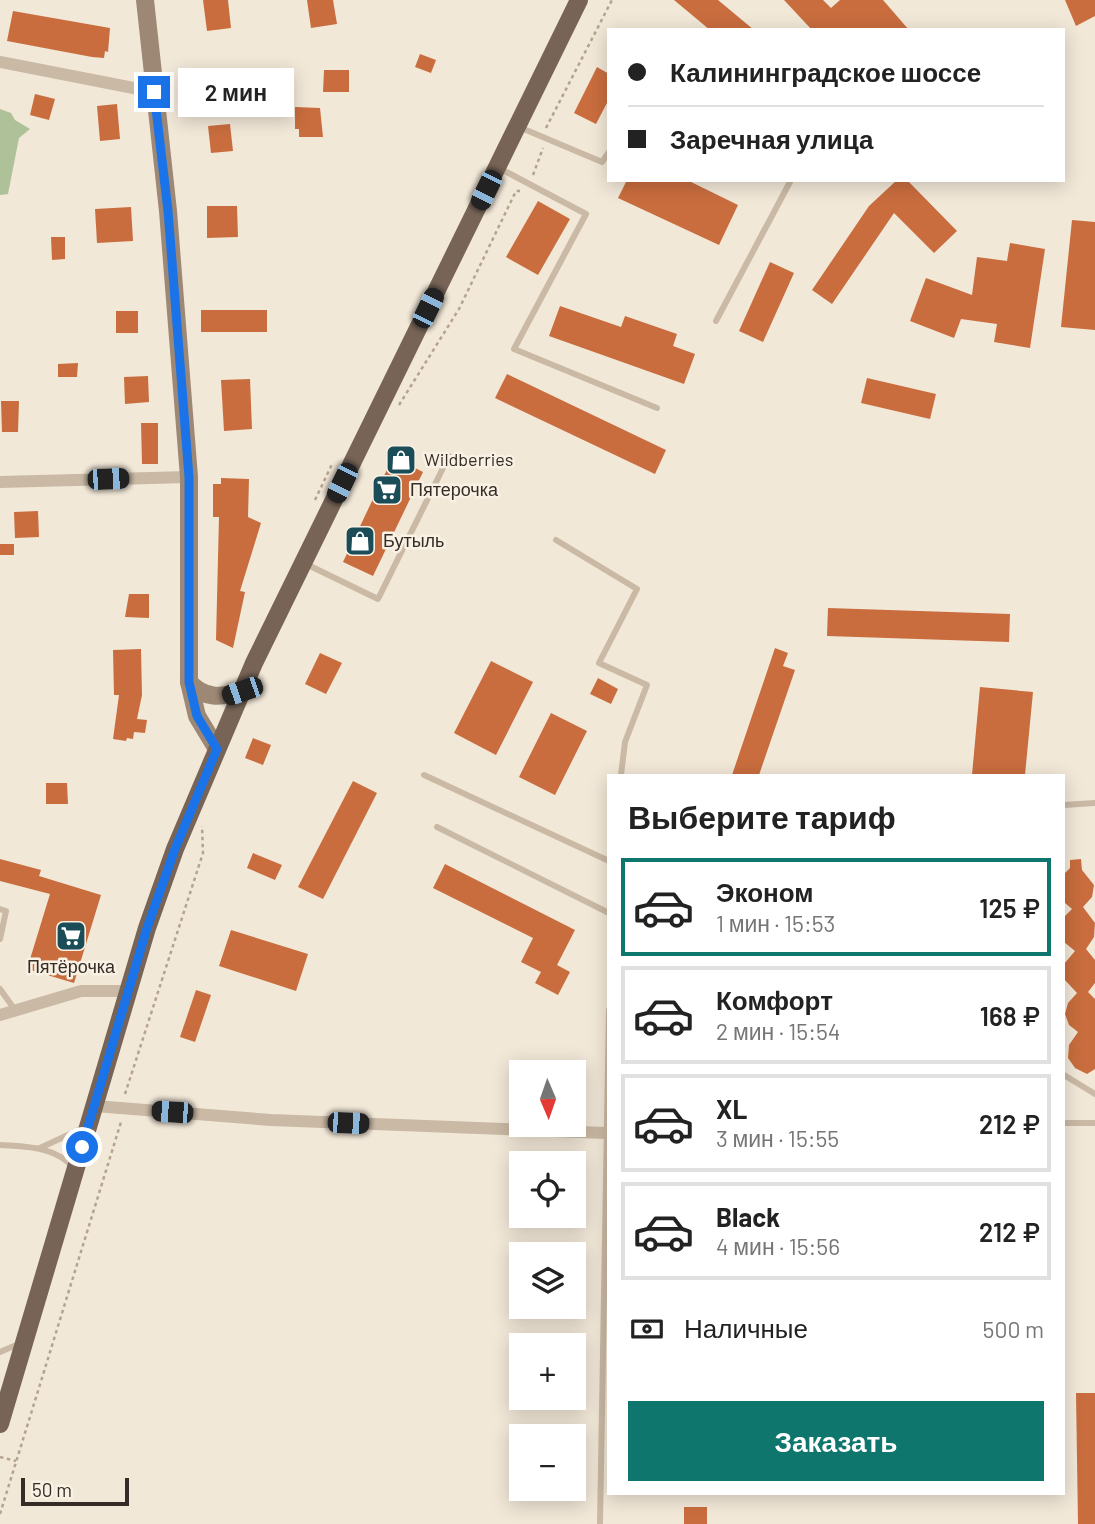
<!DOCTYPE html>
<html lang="ru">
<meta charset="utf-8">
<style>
body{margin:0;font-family:Barlow,sans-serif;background:#f6f6f6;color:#222;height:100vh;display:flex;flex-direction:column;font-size:26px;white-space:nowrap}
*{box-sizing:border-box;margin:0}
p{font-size:23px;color:#767676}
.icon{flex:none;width:38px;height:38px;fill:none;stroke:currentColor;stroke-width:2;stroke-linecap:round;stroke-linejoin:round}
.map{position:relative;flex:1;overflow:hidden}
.sheet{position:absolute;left:607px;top:774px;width:458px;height:721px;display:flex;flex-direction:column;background:#fff;border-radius:0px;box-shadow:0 4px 18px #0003}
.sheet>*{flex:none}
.top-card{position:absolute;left:607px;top:28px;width:458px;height:154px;border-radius:0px;box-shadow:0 4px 18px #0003;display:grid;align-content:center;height:154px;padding:0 21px;background:#fff}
.needle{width:46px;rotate:178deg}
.fabs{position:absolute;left:509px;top:1060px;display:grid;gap:14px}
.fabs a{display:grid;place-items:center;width:77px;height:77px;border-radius:0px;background:#fff;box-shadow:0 4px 18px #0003;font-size:35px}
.scale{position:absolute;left:21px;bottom:18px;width:108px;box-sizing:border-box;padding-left:7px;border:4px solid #352c26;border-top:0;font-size:19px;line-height:24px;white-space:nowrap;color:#352c26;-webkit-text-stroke:5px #f9f2e4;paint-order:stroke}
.end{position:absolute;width:32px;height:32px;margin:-16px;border:9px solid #1a73e8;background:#fff;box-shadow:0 0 0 4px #fff}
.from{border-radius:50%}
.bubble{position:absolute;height:49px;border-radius:0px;background:#fff;box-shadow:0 4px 18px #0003;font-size:23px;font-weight:600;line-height:49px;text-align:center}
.car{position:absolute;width:21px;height:42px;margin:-21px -10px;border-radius:9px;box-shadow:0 0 5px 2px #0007;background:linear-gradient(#222 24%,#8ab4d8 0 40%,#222 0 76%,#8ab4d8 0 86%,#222 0)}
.top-card b{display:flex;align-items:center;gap:24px;height:66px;font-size:26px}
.top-card b+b{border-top:2px solid #e0e0e0}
.top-card i{width:18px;height:18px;background:#222}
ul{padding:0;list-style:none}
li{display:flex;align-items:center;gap:21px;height:98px;margin:0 14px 10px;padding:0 7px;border:4px solid #e0e0e0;border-radius:0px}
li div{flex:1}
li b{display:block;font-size:26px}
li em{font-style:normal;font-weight:600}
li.on{border-color:#0f766e}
li>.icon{width:63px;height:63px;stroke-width:1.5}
h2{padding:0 21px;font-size:32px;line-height:84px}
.pay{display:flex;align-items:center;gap:18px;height:77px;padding:0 21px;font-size:26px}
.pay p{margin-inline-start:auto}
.primary-button{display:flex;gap:14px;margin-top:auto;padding:14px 21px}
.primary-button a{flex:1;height:80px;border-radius:0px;background:#0f766e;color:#fff;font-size:28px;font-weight:600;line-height:80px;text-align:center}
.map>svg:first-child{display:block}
.green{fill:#afc198}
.building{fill:#c96d3e}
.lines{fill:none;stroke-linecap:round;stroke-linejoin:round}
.path{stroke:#b5a38e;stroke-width:2.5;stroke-dasharray:3.5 3.5;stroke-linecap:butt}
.lane{stroke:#cab9a4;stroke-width:6}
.street{stroke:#cab9a4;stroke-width:12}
.secondary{stroke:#9d8875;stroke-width:18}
.primary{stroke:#776456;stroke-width:18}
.route{stroke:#1a73e8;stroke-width:9}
.labels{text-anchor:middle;stroke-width:5;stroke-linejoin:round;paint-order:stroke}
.poi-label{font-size:18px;fill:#352c26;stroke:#f9f2e4;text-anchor:start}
</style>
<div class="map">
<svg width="1095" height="1524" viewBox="0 0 1095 1524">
<rect width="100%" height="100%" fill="#f2e8d8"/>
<polygon class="green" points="0,109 11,113 15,120 30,129 19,138 8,194 0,195"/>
<g class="building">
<polygon points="203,0 228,0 231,28 207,31"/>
<polygon points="307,0 333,0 337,24 311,28"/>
<polygon points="674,0 718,0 754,30 710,30"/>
<polygon points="784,0 823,0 831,8 840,0 883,0 909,30 812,30"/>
<polygon points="1065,0 1095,0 1095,16 1076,26"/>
<polygon points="13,11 110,28 108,52 105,51 104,58 92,57 7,41"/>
<polygon points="420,54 436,60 431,73 415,67"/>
<polygon points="597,67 609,74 609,99 596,124 574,113"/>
<polygon points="324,70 349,70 349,92 323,92"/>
<polygon points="226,75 229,102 205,105 202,78"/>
<polygon points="35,94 55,99 49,120 30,115"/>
<polygon points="117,104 120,139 100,141 97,106"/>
<polygon points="295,107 320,108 323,137 299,137 299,129 295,129"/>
<polygon points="230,124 233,151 211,153 208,126"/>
<polygon points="627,180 687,180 738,205 719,245 618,198"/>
<polygon points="897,180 907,180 957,231 934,253 894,213 832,304 812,290 869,206"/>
<polygon points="538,201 570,219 538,275 506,257"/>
<polygon points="207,206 237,206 238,237 207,238"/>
<polygon points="131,207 133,241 97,243 95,209"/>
<polygon points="1072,220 1095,222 1095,330 1061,327"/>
<polygon points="51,237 65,237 65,259 52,260"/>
<polygon points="1010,243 1045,249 1030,348 994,342 997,324 961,319 954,338 910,321 926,278 972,295 977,257 1007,261"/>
<polygon points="770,262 794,273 763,342 739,331"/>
<polygon points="560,306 621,327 625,316 677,334 673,346 695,354 684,384 549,336"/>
<rect x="201" y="310" width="66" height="22"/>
<rect x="116" y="311" width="22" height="22"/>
<polygon points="78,363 77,377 58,377 58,364"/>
<polygon points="507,374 666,450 655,474 495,398"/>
<polygon points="148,376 149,402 125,404 124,377"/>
<polygon points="867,378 936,394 930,419 861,403"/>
<polygon points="250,379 252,429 224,431 221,380"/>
<polygon points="1,401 19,401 18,432 2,432"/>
<polygon points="141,423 158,423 158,464 142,464"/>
<polygon points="393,457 423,472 373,576 343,562"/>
<polygon points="221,478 249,479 248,517 261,523 240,591 245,592 233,648 216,640 219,517 213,517 213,484 221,484"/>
<polygon points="38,511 39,537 15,538 14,512"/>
<rect x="0" y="544" width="14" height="11"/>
<polygon points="129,594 149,594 149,618 125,617"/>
<polygon points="828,608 1010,614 1009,642 827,636"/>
<polygon points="775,648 788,653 783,666 795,670 759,775 732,775"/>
<polygon points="141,649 142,695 137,719 147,720 145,733 134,732 133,739 127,738 126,741 113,739 119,695 114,695 113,650"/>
<polygon points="320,653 342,663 326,694 305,684"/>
<polygon points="491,661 533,682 496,755 454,733"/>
<polygon points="598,678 618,689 611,704 590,694"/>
<polygon points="980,687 1033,692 1025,775 972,775"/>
<polygon points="551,713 587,731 555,795 519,777"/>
<polygon points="253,738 271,745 263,765 245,758"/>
<polygon points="353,781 377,793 323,899 298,887"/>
<polygon points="46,783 67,783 68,804 46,804"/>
<polygon points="253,853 282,865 275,880 247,868"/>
<polygon points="0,859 41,870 39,876 101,895 74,983 27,969 50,894 0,881"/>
<polygon points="1081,859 1082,870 1094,885 1092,897 1083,907 1095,923 1094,937 1086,949 1095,960 1095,983 1088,992 1095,999 1095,1069 1087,1074 1075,1068 1068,1058 1069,1045 1078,1032 1069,1025 1065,1014 1068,1003 1077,993 1064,979 1064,964 1075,951 1064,942 1064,917 1072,909 1064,902 1064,874 1070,868 1070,860"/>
<polygon points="445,864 575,930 557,965 570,972 558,995 535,983 541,972 521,962 533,938 433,888"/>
<polygon points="231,930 308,954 296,991 219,966"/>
<polygon points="196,990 211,995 195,1042 180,1037"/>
<polygon points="1076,1393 1095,1393 1095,1524 1078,1524"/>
<rect x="684" y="1507" width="23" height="17"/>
</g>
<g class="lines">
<g class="path">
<polyline points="546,128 612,0"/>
<polyline points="533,175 543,148"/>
<polyline points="399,405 459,309 516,191 520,191"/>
<polyline points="315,500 333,462"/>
<polyline points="125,1094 203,853 202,826"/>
<polyline points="0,1457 16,1461"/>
<polyline points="0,1514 121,1122"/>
</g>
<g class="lane">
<polyline points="519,127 602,162 609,152"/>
<polyline points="499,168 586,214 514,349 657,408"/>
<polyline points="716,321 791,180"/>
<polyline points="556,540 637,589 599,663 647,685 625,742 621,775"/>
<polyline points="306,564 378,599 449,456"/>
<polyline points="424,775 609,861"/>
<polyline points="1064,805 1095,803"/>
<polyline points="437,827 609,913"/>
<polyline points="0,909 6,911 0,939"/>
<polyline points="0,989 15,1010"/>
<polyline points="1064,1075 1095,1094"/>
<polyline points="1064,1123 1095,1123"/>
<path d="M0 1145C27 1147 55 1146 74 1168"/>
<polyline points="40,1148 85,1127"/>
<polyline points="0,1352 21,1343"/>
<polyline points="600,1524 609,1010"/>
</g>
<g class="street">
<polyline points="0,62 154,92"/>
<polyline points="0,482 189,477"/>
<polyline points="0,1015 81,991 129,991"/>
<polyline points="95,1106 271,1120 606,1133"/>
</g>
<g class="secondary">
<polyline points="145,0 168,211 189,477 189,682 197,716 217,749"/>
<path d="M189 682C204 699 221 698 242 691"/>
</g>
<polyline class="primary" points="0,1424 147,928 175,849 254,663 579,0"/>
</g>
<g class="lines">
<polyline class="route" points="82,1147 147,928 175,849 217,749 197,716 189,682 189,477 168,211 154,92"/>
</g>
<defs>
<g id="shop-square" transform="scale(1.575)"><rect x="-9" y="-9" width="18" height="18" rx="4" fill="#1a4d57" stroke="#f9f2e4"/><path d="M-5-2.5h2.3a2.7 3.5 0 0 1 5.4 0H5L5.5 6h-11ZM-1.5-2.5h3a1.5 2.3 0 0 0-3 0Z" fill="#fff"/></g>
<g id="supermarket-square" transform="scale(1.575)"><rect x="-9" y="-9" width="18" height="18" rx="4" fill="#1a4d57" stroke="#f9f2e4"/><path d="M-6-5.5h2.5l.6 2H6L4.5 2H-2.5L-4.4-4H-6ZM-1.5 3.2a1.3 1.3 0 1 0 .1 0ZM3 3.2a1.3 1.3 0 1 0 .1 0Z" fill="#fff"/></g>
</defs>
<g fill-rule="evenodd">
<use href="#shop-square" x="401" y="460"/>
<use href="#supermarket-square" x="387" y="490"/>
<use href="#shop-square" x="360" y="541"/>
<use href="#supermarket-square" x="71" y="936"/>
</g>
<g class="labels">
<g class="poi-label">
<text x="424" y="466">Wildberries</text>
<text x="410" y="496">Пятерочка</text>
<text x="383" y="547">Бутыль</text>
<text x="71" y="973" text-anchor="middle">Пятёрочка</text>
</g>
</g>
</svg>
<div class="fabs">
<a><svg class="needle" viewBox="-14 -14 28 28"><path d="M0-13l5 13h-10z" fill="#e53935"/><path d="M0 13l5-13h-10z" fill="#767676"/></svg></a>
<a><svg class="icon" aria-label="locate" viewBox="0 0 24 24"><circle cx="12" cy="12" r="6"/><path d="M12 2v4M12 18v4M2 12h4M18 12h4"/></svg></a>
<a><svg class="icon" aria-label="layers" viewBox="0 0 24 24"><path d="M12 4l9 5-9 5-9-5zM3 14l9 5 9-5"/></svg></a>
<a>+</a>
<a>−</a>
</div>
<div class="scale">50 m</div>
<i class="end from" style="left:82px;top:1147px"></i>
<i class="end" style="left:154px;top:92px"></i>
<div class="bubble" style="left:178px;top:68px;width:116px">2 мин</div>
<i class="car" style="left:486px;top:190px;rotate:206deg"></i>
<i class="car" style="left:428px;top:308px;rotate:26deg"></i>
<i class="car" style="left:108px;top:479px;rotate:88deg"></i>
<i class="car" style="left:342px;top:483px;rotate:206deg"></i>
<i class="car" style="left:242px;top:691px;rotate:251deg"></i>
<i class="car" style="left:172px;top:1112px;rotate:274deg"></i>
<i class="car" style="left:348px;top:1123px;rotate:92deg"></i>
<div class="top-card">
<b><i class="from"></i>Калининградское шоссе</b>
<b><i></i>Заречная улица</b>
</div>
<section class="sheet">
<h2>Выберите тариф</h2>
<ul>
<li class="on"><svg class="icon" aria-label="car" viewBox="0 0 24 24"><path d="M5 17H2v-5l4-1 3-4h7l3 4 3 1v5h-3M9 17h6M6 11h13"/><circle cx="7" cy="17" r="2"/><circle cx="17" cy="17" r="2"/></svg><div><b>Эконом</b><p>1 мин · 15:53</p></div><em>125 ₽</em></li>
<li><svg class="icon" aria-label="car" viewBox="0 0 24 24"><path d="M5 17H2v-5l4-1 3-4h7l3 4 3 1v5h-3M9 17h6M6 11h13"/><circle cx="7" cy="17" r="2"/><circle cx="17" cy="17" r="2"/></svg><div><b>Комфорт</b><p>2 мин · 15:54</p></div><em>168 ₽</em></li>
<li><svg class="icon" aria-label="car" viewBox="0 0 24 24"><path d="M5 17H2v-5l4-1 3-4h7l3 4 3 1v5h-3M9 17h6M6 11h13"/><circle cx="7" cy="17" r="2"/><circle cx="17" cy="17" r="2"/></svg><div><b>XL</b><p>3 мин · 15:55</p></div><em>212 ₽</em></li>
<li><svg class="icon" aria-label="car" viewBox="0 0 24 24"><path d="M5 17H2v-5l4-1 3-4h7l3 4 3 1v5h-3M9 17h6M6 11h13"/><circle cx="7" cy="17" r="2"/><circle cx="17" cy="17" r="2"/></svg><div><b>Black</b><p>4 мин · 15:56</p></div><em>212 ₽</em></li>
</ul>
<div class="pay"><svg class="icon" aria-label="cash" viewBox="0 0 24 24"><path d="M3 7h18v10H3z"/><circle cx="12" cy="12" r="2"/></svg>Наличные<p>500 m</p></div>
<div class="primary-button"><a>Заказать</a></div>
</section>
</div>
